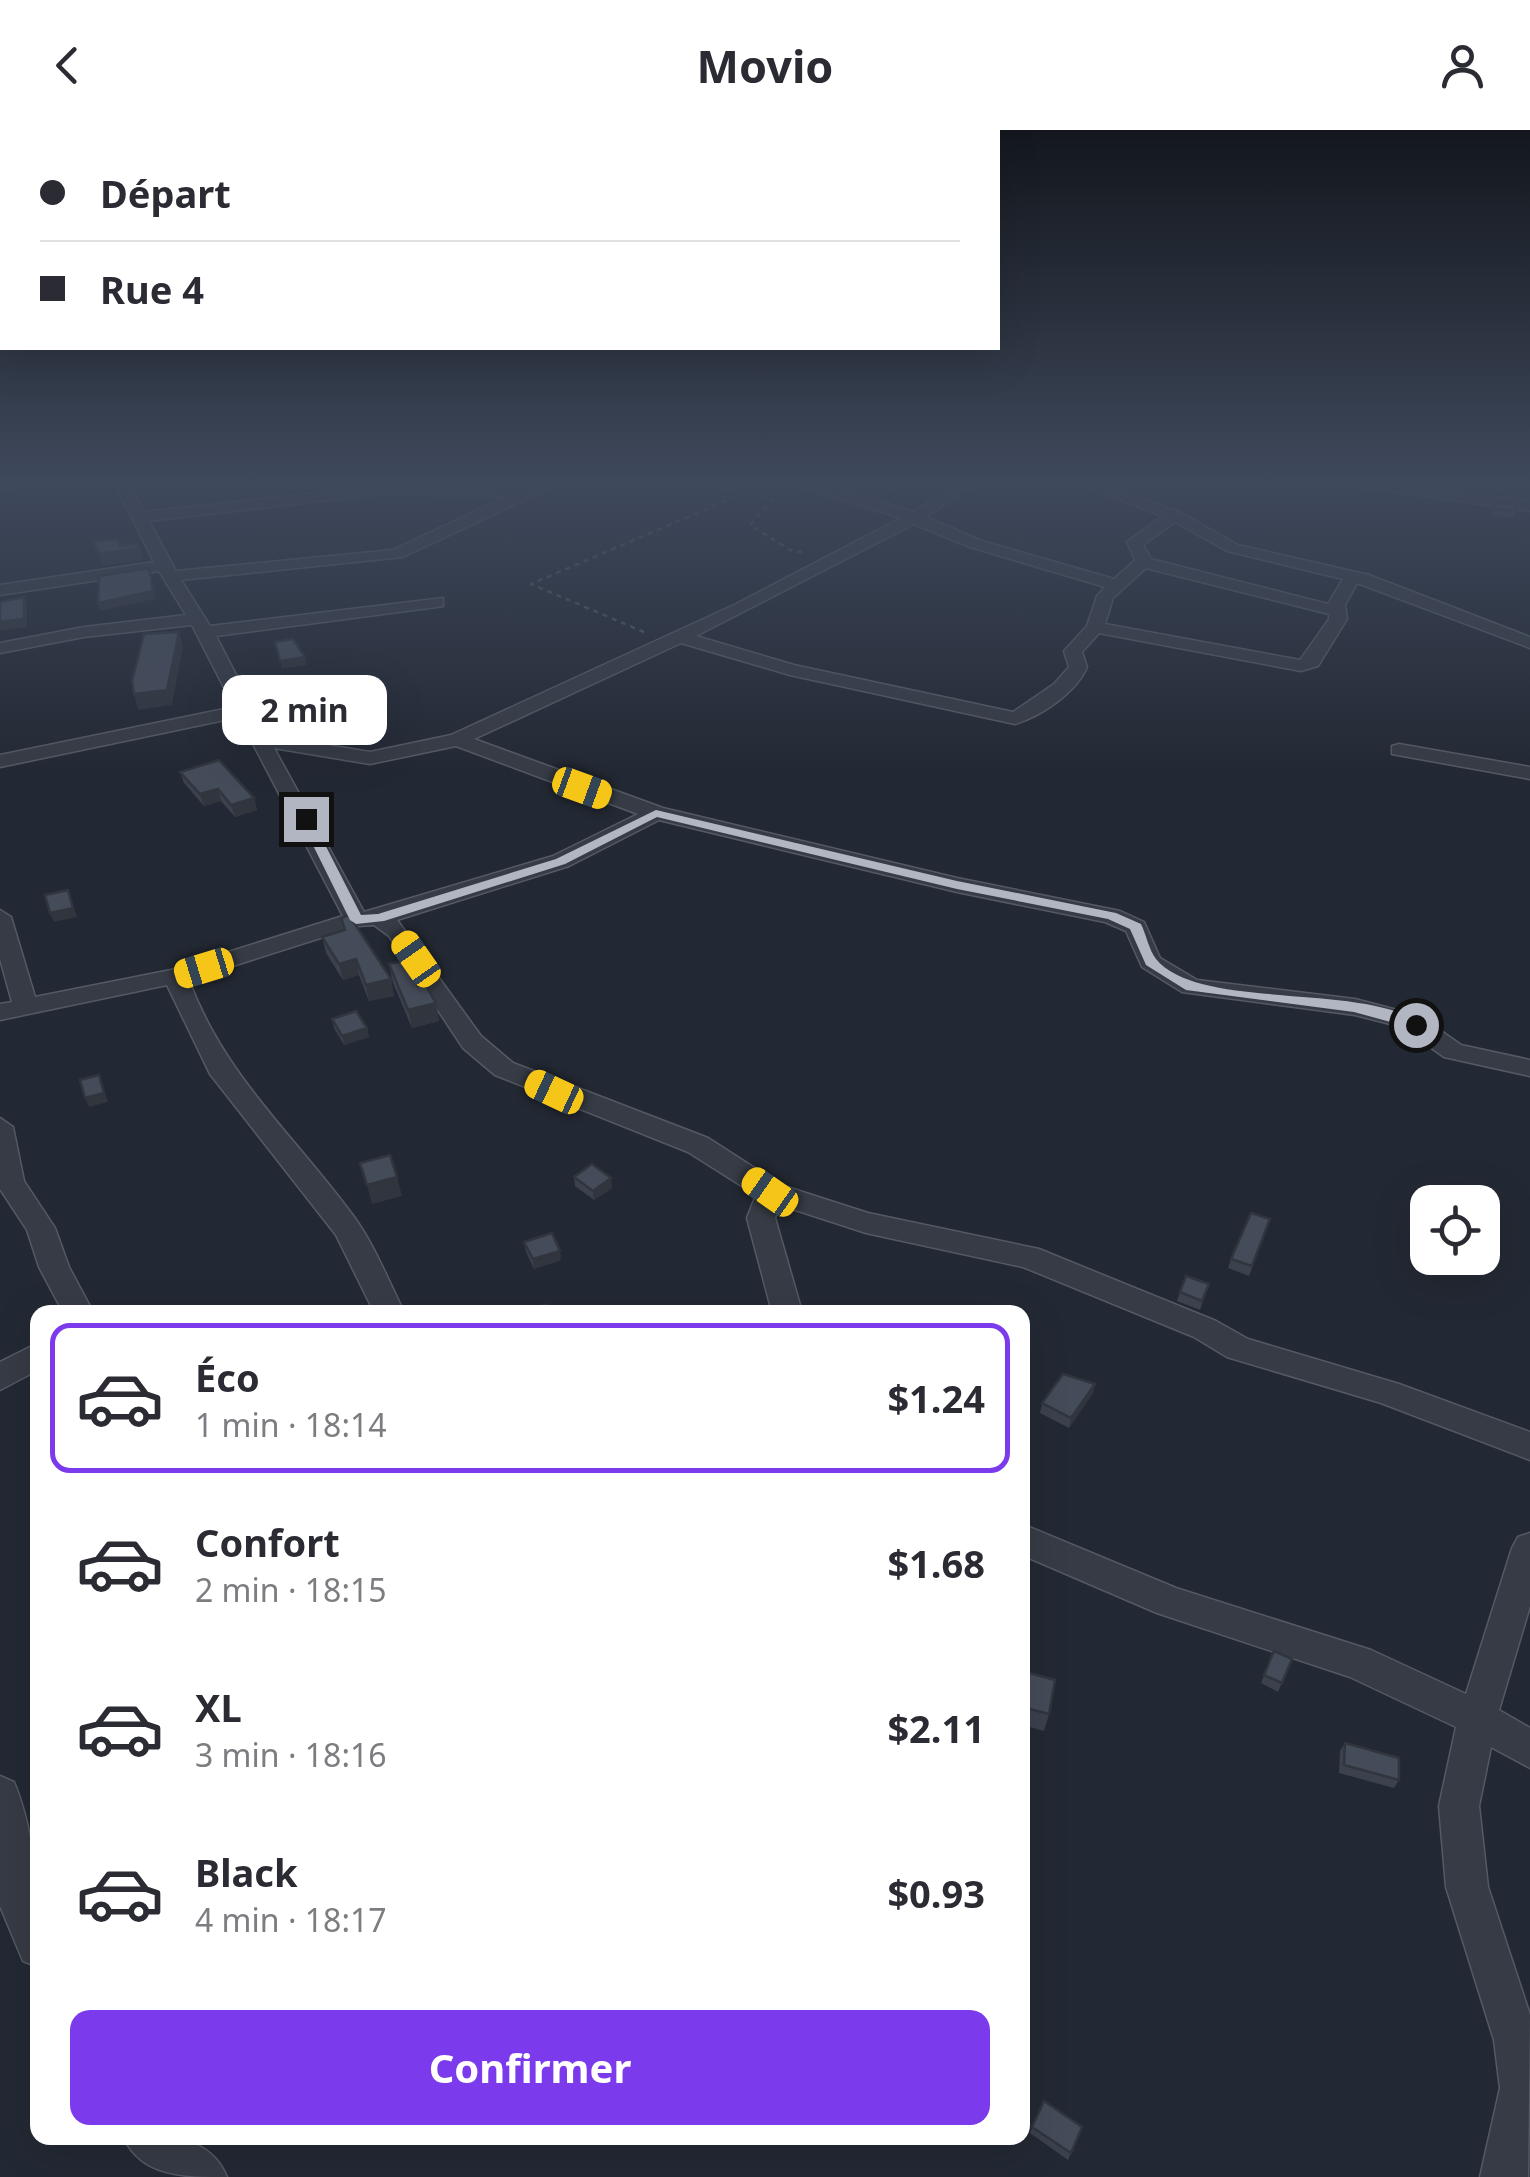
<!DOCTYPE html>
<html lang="fr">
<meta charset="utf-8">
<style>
body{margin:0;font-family:"Noto Sans",sans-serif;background:#f7f7f7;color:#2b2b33;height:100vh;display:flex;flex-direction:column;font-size:38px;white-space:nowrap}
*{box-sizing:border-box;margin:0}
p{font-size:32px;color:#7c7c81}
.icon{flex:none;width:55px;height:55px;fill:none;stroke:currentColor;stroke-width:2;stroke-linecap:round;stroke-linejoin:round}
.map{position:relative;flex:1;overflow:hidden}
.drawer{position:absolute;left:30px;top:1175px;width:1000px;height:840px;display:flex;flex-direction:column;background:#fff;border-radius:20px;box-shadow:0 10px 40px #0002}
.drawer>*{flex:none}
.banner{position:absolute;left:0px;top:0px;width:1000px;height:220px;box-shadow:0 10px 40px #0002;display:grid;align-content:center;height:220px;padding:0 40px;background:#fff}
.tools{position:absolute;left:1410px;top:1055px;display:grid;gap:20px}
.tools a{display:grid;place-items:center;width:90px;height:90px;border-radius:20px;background:#fff;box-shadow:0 10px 40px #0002;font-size:50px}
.end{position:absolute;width:45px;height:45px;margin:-22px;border:12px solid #b1b6c2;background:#111;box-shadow:0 0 0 5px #111}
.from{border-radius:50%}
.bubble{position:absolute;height:70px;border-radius:20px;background:#fff;box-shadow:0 10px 40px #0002;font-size:32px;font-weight:700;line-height:70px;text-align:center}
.car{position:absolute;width:30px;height:60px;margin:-30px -15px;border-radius:12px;box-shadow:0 0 8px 2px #0007;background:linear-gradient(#f5c518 24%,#345 0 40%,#f5c518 0 76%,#345 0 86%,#f5c518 0)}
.banner b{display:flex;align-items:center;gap:35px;height:95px;font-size:38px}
.banner b+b{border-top:2px solid #e1e1e2}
.banner i{width:25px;height:25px;background:#2b2b33}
ul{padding:18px 0 0;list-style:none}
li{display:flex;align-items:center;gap:30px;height:150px;margin:0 20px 15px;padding:0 20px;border:5px solid transparent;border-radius:20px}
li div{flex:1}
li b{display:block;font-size:38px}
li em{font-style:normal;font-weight:700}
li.selected{border-color:#7c3aed}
li>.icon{width:90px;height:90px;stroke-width:1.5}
.cta{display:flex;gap:20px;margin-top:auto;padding:20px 40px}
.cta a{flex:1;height:115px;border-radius:20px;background:#7c3aed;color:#fff;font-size:40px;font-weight:700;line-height:115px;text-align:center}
header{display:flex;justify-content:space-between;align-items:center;height:130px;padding:0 40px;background:#fff;font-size:45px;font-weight:700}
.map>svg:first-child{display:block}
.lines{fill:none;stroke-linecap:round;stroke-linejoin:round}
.minor-casing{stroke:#545963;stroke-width:3}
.path{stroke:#49565a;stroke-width:2.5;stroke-dasharray:5 5;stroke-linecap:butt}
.minor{fill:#363b45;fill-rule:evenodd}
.wall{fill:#3b414d}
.shaded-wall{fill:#30353e}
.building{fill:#454c59;stroke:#30353e;stroke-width:2.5}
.route{fill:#b1b6c2}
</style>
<header><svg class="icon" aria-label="back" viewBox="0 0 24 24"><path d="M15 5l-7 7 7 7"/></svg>Movio<svg class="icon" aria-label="person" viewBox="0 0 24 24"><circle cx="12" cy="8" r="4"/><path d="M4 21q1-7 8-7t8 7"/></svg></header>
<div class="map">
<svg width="1530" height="2047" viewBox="0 0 1530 2047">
<rect width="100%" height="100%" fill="#232934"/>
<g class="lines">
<g class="minor-casing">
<g id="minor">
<polygon points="0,352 43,352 0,359"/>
<path d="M114 352H128L144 382 380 356 527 358 542 352H562L403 427 181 450 210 496 443 468V476L437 477 216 506 267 605 370 622 451 605 736 474 901 388 785 352H825L913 382 960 352H977L926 387 982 411 1114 449 1135 430 1127 412 1163 386 1073 352H1094L1179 382 1238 415 1369 445 1530 507V518L1357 453 1345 475 1347 489 1318 536 1301 541 1099 503 1082 522 1087 537C1076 563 1041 586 1015 594L790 545 681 513 474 609 663 678 957 748 1120 781 1144 792 1160 828 1197 850 1355 869 1420 886 1461 915 1530 930V946L1444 927 1402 897 1355 885 1182 862 1142 837 1126 801 1105 792 957 762 659 690 569 736 397 790 481 906 513 933 708 1008 781 1055 868 1083 1039 1119 1216 1191 1248 1209 1399 1254 1530 1302V1330L1381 1273 1227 1227 1194 1207 1023 1137 866 1103 780 1075 775 1088 802 1182H772L747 1088 756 1065 688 1022 495 945 463 918 389 806 374 795 358 796 189 850C224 946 296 1007 354 1087 375 1116 388 1150 404 1182H374L336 1105 210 944 167 855 0 890V874L12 872 0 829V780L11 787 35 867 171 840 343 786 239 587 0 637V625L234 577 192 495 84 507 0 523V513L84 497 186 485 159 441 0 465V455L154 432ZM380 364 508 366 393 420 176 441 149 391ZM1175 392 1227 421 1343 449 1328 474 1151 429 1143 415ZM914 394 970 417 1105 457 1097 466 1087 496 1064 521 1069 537 1054 554 1013 582 794 535 696 506ZM1146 438 1329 484V489L1300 530 1105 494 1113 468ZM456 616 638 684 553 726 364 782 274 618 370 634Z"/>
<polygon points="1326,352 1370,352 1530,371 1530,381"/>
<polygon points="1399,614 1530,637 1530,649 1392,624 1392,616"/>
<polygon points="0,988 13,997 24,1051 55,1098 69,1137 93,1182 63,1182 39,1137 27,1100 0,1059"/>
<polygon points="38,1213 38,1240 0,1260 0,1232"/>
<polygon points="1022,1394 1176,1458 1371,1520 1466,1564 1512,1418 1518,1407 1530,1403 1530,1476 1499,1580 1530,1598 1530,1638 1491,1617 1479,1676 1488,1757 1530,1885 1528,2047 1480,2047 1500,1958 1494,1910 1446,1757 1439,1676 1456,1597 1350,1547 1157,1483 1022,1425"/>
<path d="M0 1646 14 1652C38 1710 38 1776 38 1837L23 1831 0 1776Z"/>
<path d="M124 2008C164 2005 209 2004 227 2047 185 2047 142 2047 124 2008Z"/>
</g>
</g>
<g class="path">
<polyline points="607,352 625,352"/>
<polyline points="694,352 773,369 750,395 790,420 807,423"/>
<polyline points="891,362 913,352"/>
<polyline points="644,502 531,454 744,363"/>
</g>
<use href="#minor" class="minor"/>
</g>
<g class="wall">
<polygon points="1495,352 1513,352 1521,354 1518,366 1494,363"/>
<polygon points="1495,372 1517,375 1514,388 1492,386"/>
<polygon points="180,642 254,668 257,680 235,687 221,671 204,676 184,653"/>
<polygon points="341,788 391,849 394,866 369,871 359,845 343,850 326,823 322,807 343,800"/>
<polygon points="389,834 418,856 436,873 439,891 412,898 393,853"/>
<polygon points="332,889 367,898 369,907 344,915 334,898"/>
<polygon points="574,1047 612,1058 594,1070 575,1056"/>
<polygon points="1267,1098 1249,1146 1228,1138 1231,1129"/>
<polygon points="524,1112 561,1130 534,1139 526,1122"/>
<polygon points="1209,1154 1200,1180 1177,1171 1180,1162"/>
<polygon points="1095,1254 1093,1263 1069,1298 1040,1283 1042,1273"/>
<polygon points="1274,1521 1292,1529 1278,1562 1261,1553"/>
<polygon points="1022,1541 1049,1584 1044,1601 1022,1595"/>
<polygon points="1345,1613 1399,1650 1394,1658 1339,1643 1340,1621"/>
<polygon points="1044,1971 1082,1997 1068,2030 1030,2003"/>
</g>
<g class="shaded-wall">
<polygon points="140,418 143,430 102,436 99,424"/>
<polygon points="151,446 155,469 100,481 98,473"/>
<polygon points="24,467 27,474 27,497 0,501 0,492"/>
<polygon points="179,502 183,517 172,575 138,580 134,564"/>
<polygon points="305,527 307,535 282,539 280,531"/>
<polygon points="218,659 221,671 204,676 200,664"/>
<polygon points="254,668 257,680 235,687 231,675"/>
<polygon points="68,760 77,787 54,792 50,783"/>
<polygon points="356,829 359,845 343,850 339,834"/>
<polygon points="391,849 394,866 369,871 366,855"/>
<polygon points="436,873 439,891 412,898 408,880"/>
<polygon points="367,898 369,907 344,915 342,906"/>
<polygon points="99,945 108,972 89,977 85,968"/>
<polygon points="397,1047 402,1066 372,1074 367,1055"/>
<polygon points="611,1048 612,1058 594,1070 593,1061"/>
<polygon points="560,1121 561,1130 534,1139 533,1129"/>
<polygon points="1095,1254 1093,1263 1069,1298 1071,1288"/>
</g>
<g class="building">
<polygon points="1496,352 1513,352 1521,354 1520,359 1496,356"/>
<polygon points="1495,372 1517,375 1516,381 1494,379"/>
<polygon points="117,409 120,416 137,414 140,418 99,424 94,412"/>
<polygon points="149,438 153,461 98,473 99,446"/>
<polygon points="24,467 24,489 0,492 0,472"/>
<polygon points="179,502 167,560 134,564 132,551 144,504"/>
<polygon points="293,509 305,527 280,531 275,512"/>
<polygon points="219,630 254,668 231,675 218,659 200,664 180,642"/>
<polygon points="68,760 73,778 50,783 45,765"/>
<polygon points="349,785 391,849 366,855 356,829 339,834 322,807 345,800 341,788"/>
<polygon points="407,830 418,856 425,854 436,873 408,880 389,834"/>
<polygon points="356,881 367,898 342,906 332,889"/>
<polygon points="99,945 104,963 85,968 80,950"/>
<polygon points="390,1025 397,1047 367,1055 360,1033"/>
<polygon points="592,1034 611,1048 593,1061 574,1047"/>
<polygon points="1251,1083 1270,1089 1252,1136 1231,1129"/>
<polygon points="552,1103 560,1121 533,1129 524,1112"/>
<polygon points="1186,1146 1209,1154 1202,1171 1180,1162"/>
<polygon points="547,1175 548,1182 514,1182 514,1179"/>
<polygon points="1063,1244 1095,1254 1071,1288 1042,1273"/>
<polygon points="1274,1521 1292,1529 1282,1553 1264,1545"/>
<polygon points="1022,1541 1055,1550 1049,1584 1022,1577"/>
<polygon points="1345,1613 1399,1628 1399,1650 1344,1635"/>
<polygon points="1044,1971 1082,1997 1071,2023 1032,1997"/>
</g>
<linearGradient id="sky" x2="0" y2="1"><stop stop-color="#13171d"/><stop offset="0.55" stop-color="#3f495c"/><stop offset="1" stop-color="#3f495c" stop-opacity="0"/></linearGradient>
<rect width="1530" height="639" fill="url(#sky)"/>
<path class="route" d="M656 680 957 751 1116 783 1141 794C1146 804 1149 820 1156 829 1200 882 1364 851 1424 895L1416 899 1354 882 1186 860 1146 835 1130 799 1108 789 957 759 657 687 565 734 384 791 356 794 350 790 300 689 306 686 312 689 361 785 378 784 556 729Z"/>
</svg>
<div class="tools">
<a><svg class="icon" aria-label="locate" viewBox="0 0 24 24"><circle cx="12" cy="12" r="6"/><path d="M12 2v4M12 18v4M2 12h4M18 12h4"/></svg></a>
</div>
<i class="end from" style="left:1416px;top:895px"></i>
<i class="end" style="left:306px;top:689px"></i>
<div class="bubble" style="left:222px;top:545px;width:165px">2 min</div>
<i class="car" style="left:582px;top:658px;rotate:110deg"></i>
<i class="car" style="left:416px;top:829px;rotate:325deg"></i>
<i class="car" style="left:204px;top:838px;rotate:253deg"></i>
<i class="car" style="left:554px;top:962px;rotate:295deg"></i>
<i class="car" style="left:770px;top:1062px;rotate:305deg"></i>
<div class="banner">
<b><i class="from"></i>Départ</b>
<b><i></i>Rue 4</b>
</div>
<section class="drawer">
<ul>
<li class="selected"><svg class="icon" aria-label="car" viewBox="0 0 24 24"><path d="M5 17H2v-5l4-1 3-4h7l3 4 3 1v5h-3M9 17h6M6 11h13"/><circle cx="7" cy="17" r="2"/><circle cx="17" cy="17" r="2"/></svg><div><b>Éco</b><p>1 min · 18:14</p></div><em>$1.24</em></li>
<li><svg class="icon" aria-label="car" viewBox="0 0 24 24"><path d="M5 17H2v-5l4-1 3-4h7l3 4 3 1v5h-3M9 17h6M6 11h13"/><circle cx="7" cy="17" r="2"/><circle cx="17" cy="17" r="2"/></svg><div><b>Confort</b><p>2 min · 18:15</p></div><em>$1.68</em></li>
<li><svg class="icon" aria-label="car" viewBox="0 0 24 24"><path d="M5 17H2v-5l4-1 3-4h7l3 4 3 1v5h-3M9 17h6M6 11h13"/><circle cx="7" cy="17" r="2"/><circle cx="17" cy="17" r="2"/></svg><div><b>XL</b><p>3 min · 18:16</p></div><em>$2.11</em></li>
<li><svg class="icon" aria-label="car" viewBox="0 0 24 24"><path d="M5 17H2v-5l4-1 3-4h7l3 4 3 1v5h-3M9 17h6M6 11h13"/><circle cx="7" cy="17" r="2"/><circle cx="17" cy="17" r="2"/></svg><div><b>Black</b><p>4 min · 18:17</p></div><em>$0.93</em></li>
</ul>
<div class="cta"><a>Confirmer</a></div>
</section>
</div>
